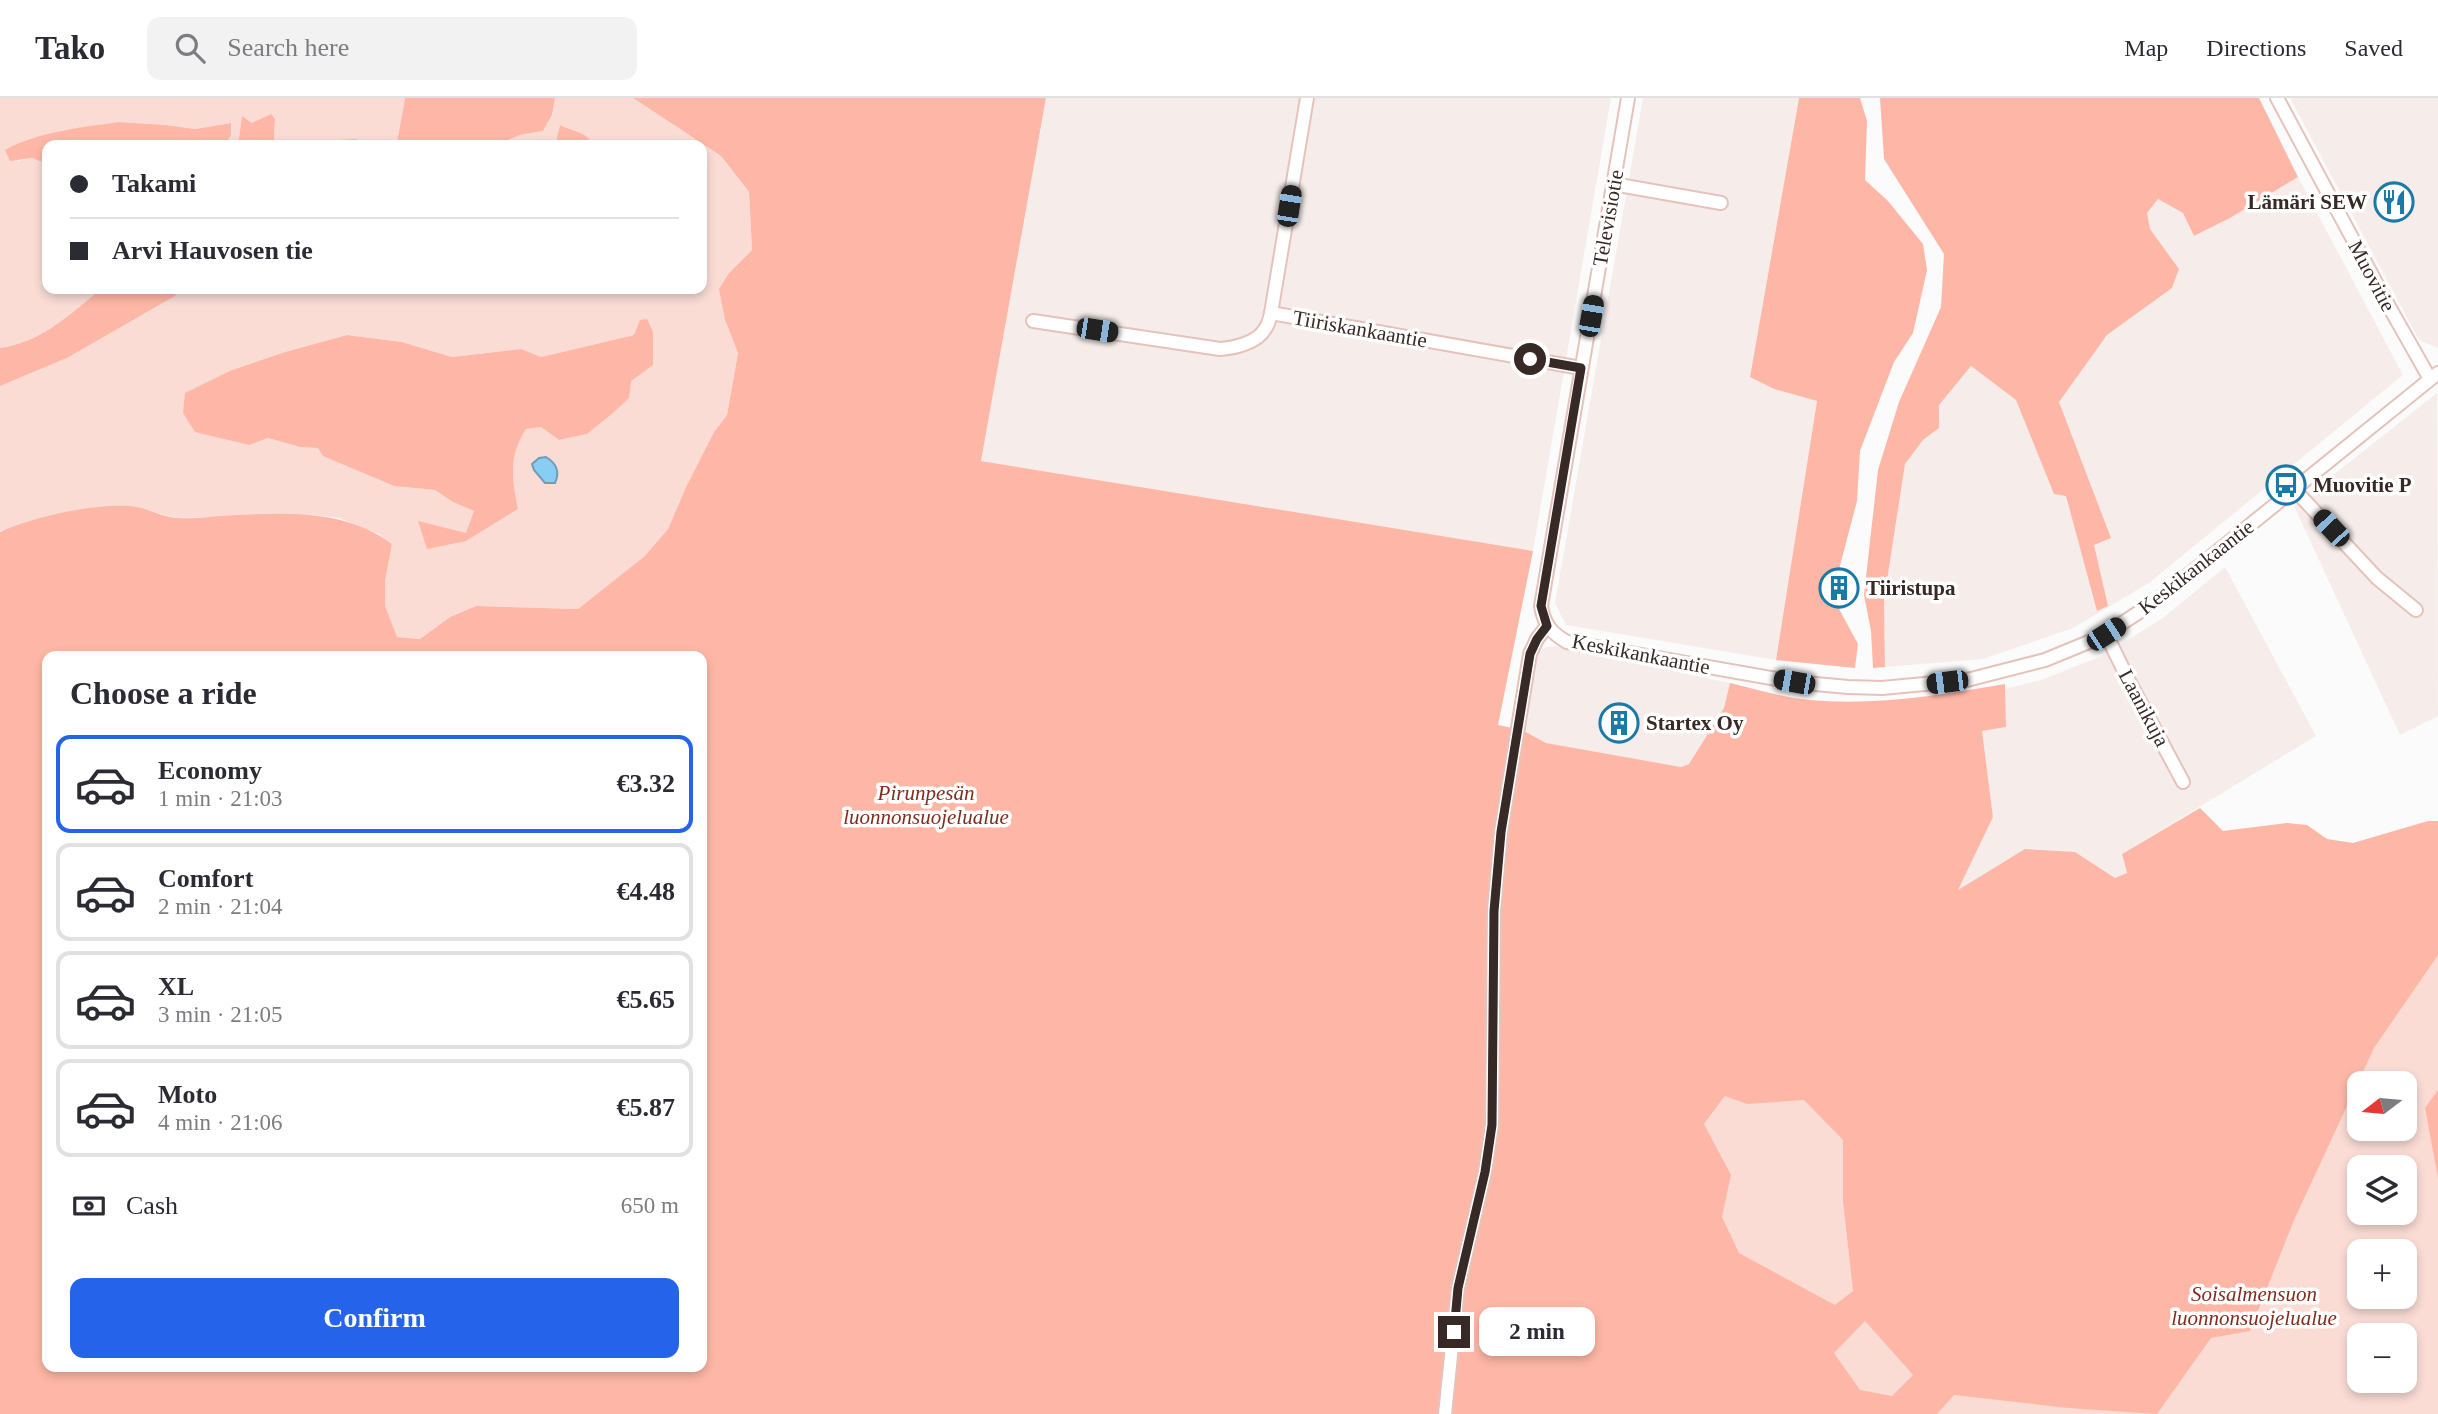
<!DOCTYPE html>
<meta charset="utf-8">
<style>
body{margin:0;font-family:"Times New Roman",serif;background:#f2f2f3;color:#2b2b33;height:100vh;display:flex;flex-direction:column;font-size:26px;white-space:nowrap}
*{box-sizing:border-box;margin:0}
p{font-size:23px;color:#7c7c81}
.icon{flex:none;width:38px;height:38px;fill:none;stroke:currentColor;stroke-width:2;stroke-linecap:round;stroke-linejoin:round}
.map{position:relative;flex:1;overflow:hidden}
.drawer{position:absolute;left:42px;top:553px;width:665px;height:721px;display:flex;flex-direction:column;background:#fff;border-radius:14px;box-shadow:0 4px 10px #0003}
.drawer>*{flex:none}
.top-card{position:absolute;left:42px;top:42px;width:665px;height:154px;border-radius:14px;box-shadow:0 4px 10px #0003;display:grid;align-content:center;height:154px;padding:0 28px;background:#fff}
.needle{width:46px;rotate:254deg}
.controls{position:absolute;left:2347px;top:973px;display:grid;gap:14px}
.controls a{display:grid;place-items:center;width:70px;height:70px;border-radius:14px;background:#fff;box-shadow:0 4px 10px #0003;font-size:35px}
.end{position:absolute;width:32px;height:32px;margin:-16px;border:9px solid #362926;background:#fff;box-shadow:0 0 0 4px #fff}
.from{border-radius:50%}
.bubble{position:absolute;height:49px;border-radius:14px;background:#fff;box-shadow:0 4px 10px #0003;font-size:23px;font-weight:700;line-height:49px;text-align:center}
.car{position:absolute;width:21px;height:42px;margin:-21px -10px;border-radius:9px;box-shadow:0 0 5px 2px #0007;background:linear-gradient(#222 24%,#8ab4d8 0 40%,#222 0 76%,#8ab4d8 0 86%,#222 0)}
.top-card b{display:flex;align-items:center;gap:24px;height:66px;font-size:26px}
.top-card b+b{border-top:2px solid #e1e1e2}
.top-card i{width:18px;height:18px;background:#2b2b33}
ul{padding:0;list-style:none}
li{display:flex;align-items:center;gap:21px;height:98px;margin:0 14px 10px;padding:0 14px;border:4px solid #e1e1e2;border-radius:14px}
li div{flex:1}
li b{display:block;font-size:26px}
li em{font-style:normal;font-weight:700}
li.current{border-color:#2563eb}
li>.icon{width:63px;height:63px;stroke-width:1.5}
h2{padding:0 28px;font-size:32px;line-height:84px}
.pay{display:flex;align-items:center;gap:18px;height:77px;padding:0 28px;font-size:26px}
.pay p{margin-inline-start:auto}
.cta{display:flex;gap:14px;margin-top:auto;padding:14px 28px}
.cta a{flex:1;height:80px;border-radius:14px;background:#2563eb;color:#fff;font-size:28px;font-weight:700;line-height:80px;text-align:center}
header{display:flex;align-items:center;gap:42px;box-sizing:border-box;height:98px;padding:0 35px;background:#fff;border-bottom:2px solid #e1e1e2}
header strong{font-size:33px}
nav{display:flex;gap:38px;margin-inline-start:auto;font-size:24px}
.search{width:490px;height:63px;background:#f2f2f3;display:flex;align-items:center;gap:18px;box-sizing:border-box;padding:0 24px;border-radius:14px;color:#7c7c81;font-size:26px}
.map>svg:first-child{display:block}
.built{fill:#f6edeb}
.green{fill:#fadcd5;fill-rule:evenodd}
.forest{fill:#feb7a6;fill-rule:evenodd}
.water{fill:#8acdf4;stroke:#719cb6;stroke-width:2}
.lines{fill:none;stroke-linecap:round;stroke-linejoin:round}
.minor-casing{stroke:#e5c3bb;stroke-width:16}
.minor{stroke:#fff;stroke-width:12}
.route{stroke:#362926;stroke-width:9}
.labels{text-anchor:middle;stroke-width:7;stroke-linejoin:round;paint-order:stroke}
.poi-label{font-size:21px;font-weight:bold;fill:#362926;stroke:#fff;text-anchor:start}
.street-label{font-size:21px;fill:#362926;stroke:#fff}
.park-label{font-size:21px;font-style:italic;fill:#7f2d1d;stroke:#fff}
</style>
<header>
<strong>Tako</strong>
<div class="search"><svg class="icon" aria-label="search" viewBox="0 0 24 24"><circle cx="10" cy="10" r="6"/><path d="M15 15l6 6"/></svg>Search here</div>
<nav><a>Map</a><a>Directions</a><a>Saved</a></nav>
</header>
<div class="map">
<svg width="2438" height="1316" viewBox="0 0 2438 1316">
<rect width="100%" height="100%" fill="#fbfbfb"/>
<g class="built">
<polygon points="1046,0 1611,0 1533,453 981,363"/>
<polygon points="1643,0 1799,0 1750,279 1774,291 1817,303 1776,562 1566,527 1555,505"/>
<polygon points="2290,0 2438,0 2438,250 2419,242"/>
<polygon points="2298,79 2403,277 2149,485 2073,530 1983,561 1885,569 1884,502 1905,366 1923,342 1939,330 1938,307 1971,268 2016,302 2033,340 2107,237 2172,190 2179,171 2150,131 2147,115 2158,101 2183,115 2195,138 2230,120"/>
<polygon points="2437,295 2438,618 2400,637 2294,408"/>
<polygon points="2225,469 2316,638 2122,756 2127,776 2115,780 2075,754 1957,793 1993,719 1982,633 2006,629 2005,591 2041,582 2102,558 2164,519"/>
<polygon points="1555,548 1730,585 1724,610 1689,666 1681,669 1545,645 1522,632 1533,564 1538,555 1546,549"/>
</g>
<g class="green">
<path d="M0 0H405L397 44 402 47H364V45L318 43 307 47H283L274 45 275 22 252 25 242 19 238 47H225L231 37 230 25 195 31 166 27 119 24 68 32 31 42 17 63 32 60 47 66V191H101C69 217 42 244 0 250Z"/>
<path d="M555 0H633L721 58 749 94 752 152 729 175 725 222 738 255 727 317 714 334 686 389 668 431 646 458 578 511 476 508 450 519 420 541 396 539 385 509V484L392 446 379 436 339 420 313 417 177 420 134 409 0 433V288L67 260 175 198 181 191H702V47H593C589 34 571 33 560 27L555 47H496L520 37 543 33 552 17ZM347 237 402 244 452 259 521 251 541 259 634 237 652 267 630 283 628 300 612 316 587 336 559 342 541 329 526 331C508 360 512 379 518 411L466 443 475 413 453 404 435 392 394 388 324 358 318 350 300 349 268 340 249 347 212 337 232 272 285 254Z"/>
<path d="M2438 768V1316H1850L1718 1156 1704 1026 1725 998ZM2359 985H2404V1031H2359ZM2359 1069H2404V1115H2359ZM2359 1153H2404V1199H2359ZM2359 1237H2404V1283H2359Z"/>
</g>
<g class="forest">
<polygon points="405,0 555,0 552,17 543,33 520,37 496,47 402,47 397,44"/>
<path d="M633 0H1046L981 363 1533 453 1498 627 1522 632 1546 645 1681 669 1689 666 1724 610 1730 585C1756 591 1784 600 1810 602 1875 608 1941 597 2005 586L2006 629 1982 633 1993 719 1958 792 2025 751 2075 754 2115 780 2127 775 2122 756 2200 710 2223 733 2287 725 2307 727 2327 741 2353 745 2428 723H2438V857L2374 950 2294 1122 2250 1233 2211 1240 2157 1316 2068 1310 1954 1297 1937 1316H0V434C33 419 101 403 137 409 150 412 164 419 178 420 192 421 207 419 221 418 279 415 343 409 392 446L385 484V508L397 539 420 541 450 519 476 508 578 511 645 458 668 431 686 389 714 334 727 317 738 255 725 222 719 191 729 175 752 152 749 94 721 58ZM47 558H702V1269H47ZM1725 998 1747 1006 1804 1002 1843 1042V1103L1853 1193 1835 1207 1739 1155 1722 1119 1731 1077 1704 1026ZM1865 1223 1913 1277 1892 1298 1860 1292 1834 1255Z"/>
<polygon points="1799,0 1860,0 1867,23 1865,82 1888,103 1923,146 1927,172 1913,235 1894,264 1860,353 1857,403 1832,498 1858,546 1855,570 1776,562 1817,303 1774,291 1750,279"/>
<polygon points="1880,0 2259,0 2298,79 2230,120 2194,138 2183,115 2158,101 2147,115 2150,131 2179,171 2172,190 2107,237 2059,304 2111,440 2094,447 2108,508 2097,513 2066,398 2054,396 2016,302 1971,268 1939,307 1939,330 1923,342 1905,366 1884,502 1885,569 1873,570 1871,533 1864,497 1878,372 1899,304 1941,209 1944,156 1884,61"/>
<polygon points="271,16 275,21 274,44 283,47 238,47 242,18 252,25"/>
<path d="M119 24 166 27 195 31 231 25V37L225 47H47V66L32 60 10 63 5 52C37 34 83 29 119 24Z"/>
<path d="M560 27C571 33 589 34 593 47H555Z"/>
<polygon points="356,41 365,45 364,47 330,47 326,45 307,47 318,43"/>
<path d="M101 191H181L175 198 67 260 0 288V250C42 244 69 217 101 191Z"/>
<path d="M647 221 653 234V267L631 283 629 300 612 316 587 336 559 342 541 329 526 331C508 360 512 379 518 411L466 443 427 451 418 423 466 435 474 413 453 404 435 392 394 388 323 358 318 350 300 349 268 340 249 347 195 334 183 315 185 295 232 272 285 254 347 237 402 244 452 259 521 251 541 259 634 237 640 222Z"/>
<polygon points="2438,992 2438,1080 2425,1010"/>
</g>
<path class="water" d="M546 359C556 365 560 374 555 385H545L534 372 532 366 539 360Z"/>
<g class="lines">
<g class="minor-casing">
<g id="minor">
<polyline points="1307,0 1271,215 1581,270"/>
<path d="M1628 0 1541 508C1544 526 1551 535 1567 544L1794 584 1848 589 1882 590 1967 582 2045 562 2101 539 2156 503 2438 275"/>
<polyline points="2277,0 2387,205 2430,281"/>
<polyline points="1613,86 1721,105"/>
<path d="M1033 223 1220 251C1234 250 1257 245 1265 231 1268 227 1270 220 1271 215"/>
<polyline points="2294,391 2377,480 2416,512"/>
<polyline points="2106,536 2129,583 2183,684"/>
<polyline points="1445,1316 1458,1190 1485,1074 1492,1027 1494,813 1501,734 1530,556 1537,541 1547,528"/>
</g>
</g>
<use href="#minor" class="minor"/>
</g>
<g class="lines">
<polyline class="route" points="1454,1234 1458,1190 1485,1074 1492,1027 1494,813 1501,734 1530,556 1537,541 1547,528 1541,508 1581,270 1530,261"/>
</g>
<defs>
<g id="restaurant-ring" transform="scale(2.0125)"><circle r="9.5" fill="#fff" stroke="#1a79a6" stroke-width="1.5"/><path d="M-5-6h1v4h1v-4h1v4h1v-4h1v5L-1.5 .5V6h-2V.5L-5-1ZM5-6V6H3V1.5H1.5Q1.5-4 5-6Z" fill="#1a79a6"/></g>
<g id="bus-ring" transform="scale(2.0125)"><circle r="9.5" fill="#fff" stroke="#1a79a6" stroke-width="1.5"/><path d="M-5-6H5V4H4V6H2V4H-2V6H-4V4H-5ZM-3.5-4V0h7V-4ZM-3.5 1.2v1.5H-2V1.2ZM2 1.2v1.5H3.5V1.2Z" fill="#1a79a6"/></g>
<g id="building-ring" transform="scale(2.0125)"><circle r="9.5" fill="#fff" stroke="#1a79a6" stroke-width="1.5"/><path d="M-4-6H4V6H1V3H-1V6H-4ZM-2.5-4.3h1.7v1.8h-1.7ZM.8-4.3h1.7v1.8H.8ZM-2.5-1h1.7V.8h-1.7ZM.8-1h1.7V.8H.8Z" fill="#1a79a6"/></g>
</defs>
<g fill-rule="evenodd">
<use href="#restaurant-ring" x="2394" y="104"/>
<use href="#bus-ring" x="2286" y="387"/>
<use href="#building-ring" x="1839" y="490"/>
<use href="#building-ring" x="1619" y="625"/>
</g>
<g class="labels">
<g class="poi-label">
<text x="2367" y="111" text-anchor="end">Lämäri SEW</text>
<text x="2313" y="394">Muovitie P</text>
<text x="1866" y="497">Tiiristupa</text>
<text x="1646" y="632">Startex Oy</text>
</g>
<g class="street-label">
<text transform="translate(1608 120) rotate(-80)" y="7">Televisiotie</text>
<text transform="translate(2372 178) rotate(62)" y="7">Muovitie</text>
<text transform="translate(1360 231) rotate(10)" y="7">Tiiriskankaantie</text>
<text transform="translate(2196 469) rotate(-38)" y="7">Keskikankaantie</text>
<text transform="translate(1641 556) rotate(11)" y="7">Keskikankaantie</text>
<text transform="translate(2144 610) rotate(62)" y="7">Laanikuja</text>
</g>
<g class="park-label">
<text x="926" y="702">Pirunpesän<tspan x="926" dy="24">luonnonsuojelualue</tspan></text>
<text x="2254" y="1203">Soisalmensuon<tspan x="2254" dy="24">luonnonsuojelualue</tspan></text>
</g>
</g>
</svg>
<div class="controls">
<a><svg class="needle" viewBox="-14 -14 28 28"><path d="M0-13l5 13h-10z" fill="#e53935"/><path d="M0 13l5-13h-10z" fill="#7c7c81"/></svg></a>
<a><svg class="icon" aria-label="layers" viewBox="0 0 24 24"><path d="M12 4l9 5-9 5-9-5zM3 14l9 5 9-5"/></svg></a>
<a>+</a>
<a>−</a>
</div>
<i class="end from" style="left:1530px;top:261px"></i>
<i class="end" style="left:1454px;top:1234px"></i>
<div class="bubble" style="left:1479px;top:1209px;width:116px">2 min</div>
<i class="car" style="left:1289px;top:108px;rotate:9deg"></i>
<i class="car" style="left:1591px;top:218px;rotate:10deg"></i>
<i class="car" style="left:1097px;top:232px;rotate:99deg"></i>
<i class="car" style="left:2331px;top:430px;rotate:317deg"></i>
<i class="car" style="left:2106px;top:536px;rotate:57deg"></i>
<i class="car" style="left:1794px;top:584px;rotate:280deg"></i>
<i class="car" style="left:1947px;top:584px;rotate:263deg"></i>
<div class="top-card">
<b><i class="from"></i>Takami</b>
<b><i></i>Arvi Hauvosen tie</b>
</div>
<section class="drawer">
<h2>Choose a ride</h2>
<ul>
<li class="current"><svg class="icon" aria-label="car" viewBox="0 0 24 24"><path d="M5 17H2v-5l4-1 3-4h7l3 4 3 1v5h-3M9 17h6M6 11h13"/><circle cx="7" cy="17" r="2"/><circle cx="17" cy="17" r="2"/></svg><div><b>Economy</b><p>1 min · 21:03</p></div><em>€3.32</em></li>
<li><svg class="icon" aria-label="car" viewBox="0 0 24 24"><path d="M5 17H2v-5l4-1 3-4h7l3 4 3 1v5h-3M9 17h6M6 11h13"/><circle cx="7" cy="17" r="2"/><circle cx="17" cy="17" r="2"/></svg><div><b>Comfort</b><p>2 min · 21:04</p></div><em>€4.48</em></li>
<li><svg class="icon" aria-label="car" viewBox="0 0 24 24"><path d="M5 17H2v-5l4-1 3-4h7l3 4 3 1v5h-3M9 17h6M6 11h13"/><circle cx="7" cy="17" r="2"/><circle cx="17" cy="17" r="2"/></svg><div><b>XL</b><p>3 min · 21:05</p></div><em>€5.65</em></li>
<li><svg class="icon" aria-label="car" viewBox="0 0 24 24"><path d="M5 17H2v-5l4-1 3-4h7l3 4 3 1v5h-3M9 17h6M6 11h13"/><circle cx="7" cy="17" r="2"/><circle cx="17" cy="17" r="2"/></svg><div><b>Moto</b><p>4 min · 21:06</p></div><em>€5.87</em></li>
</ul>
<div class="pay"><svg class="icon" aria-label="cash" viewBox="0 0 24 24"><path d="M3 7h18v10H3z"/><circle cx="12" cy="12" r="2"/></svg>Cash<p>650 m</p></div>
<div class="cta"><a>Confirm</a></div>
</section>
</div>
